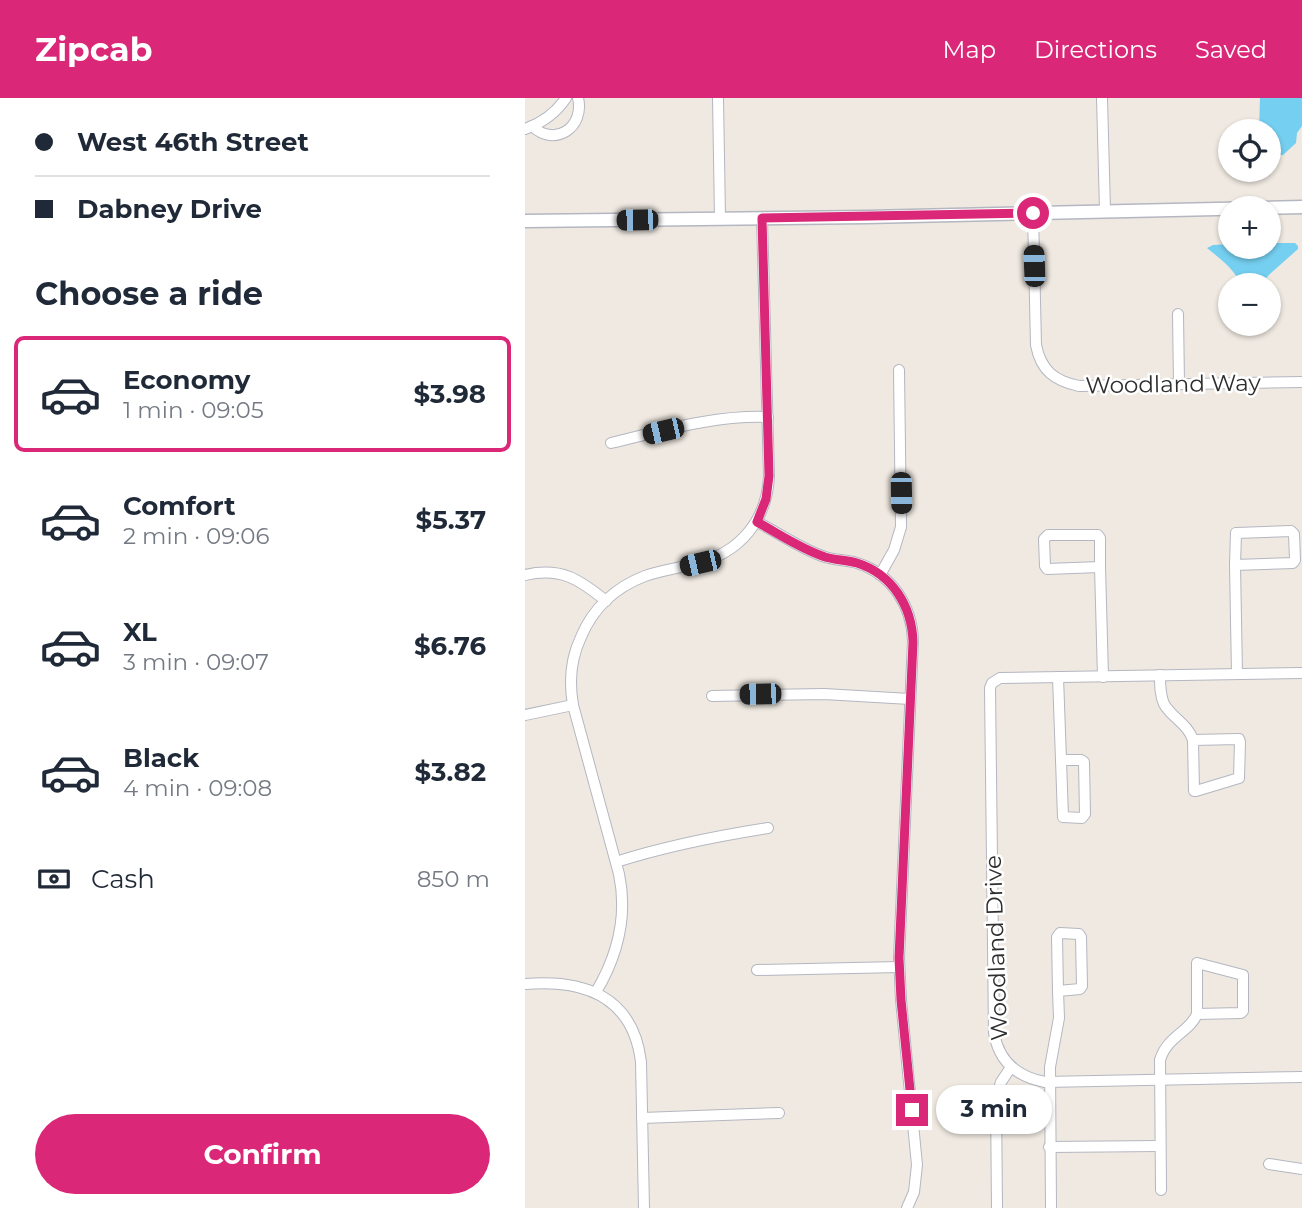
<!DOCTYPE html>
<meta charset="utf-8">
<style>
body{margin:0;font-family:Montserrat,sans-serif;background:#f6f6f7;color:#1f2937;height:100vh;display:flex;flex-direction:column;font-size:26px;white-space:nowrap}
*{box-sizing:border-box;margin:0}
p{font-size:23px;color:#747a83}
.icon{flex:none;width:38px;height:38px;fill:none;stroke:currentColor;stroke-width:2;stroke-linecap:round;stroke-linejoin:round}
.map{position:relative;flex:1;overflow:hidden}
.sheet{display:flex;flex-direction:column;background:#fff;width:525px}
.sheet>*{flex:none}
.hud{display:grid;align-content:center;height:154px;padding:0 35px;background:#fff}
.buttons{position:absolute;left:693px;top:21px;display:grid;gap:14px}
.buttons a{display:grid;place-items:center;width:63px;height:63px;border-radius:50%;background:#fff;box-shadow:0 2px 5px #0004;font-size:35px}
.end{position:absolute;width:32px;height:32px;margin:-16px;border:9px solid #db2777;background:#fff;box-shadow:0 0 0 4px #fff}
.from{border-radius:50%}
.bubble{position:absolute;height:49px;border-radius:24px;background:#fff;box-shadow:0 2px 5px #0004;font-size:23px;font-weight:700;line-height:49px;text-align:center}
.car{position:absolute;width:21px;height:42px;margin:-21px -10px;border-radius:9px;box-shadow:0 0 5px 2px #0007;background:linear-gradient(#222 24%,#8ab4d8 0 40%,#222 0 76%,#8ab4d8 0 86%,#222 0)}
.hud b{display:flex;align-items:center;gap:24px;height:66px;font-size:26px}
.hud b+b{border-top:2px solid #e0e1e3}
.hud i{width:18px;height:18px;background:#1f2937}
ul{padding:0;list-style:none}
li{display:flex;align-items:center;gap:21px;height:116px;margin:0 14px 10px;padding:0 21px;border:4px solid transparent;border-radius:10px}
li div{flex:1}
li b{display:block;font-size:26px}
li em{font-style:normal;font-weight:700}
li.selected{border-color:#db2777}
li>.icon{width:63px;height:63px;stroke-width:1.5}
h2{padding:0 35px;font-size:32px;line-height:84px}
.pay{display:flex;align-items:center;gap:18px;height:77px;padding:0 35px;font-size:26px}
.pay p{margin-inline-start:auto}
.button{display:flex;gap:14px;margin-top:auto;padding:14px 35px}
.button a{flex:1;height:80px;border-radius:42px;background:#db2777;color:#fff;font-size:28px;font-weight:700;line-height:80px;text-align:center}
header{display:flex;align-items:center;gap:42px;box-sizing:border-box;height:98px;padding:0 35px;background:#db2777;color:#fff}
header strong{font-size:33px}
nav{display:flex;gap:38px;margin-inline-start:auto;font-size:24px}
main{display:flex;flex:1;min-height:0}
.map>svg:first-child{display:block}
.water{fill:#75cff0}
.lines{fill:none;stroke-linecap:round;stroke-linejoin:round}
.minor-casing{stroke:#b4b7c1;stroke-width:12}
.tertiary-casing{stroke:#b4b7c1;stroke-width:15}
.minor{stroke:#fff;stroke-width:10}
.tertiary{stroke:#fff;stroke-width:12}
.route{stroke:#db2777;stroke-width:9}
.labels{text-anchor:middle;stroke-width:5;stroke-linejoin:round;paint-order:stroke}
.street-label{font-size:23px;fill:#2e2e2e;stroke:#fff}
</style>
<header>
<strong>Zipcab</strong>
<nav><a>Map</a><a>Directions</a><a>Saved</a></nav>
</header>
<main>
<section class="sheet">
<div class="hud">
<b><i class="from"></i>West 46th Street</b>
<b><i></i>Dabney Drive</b>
</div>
<h2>Choose a ride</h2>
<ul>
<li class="selected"><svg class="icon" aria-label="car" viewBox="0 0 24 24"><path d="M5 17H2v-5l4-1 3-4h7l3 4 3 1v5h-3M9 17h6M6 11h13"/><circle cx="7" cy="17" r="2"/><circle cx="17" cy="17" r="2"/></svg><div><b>Economy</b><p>1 min · 09:05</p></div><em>$3.98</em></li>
<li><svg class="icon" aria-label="car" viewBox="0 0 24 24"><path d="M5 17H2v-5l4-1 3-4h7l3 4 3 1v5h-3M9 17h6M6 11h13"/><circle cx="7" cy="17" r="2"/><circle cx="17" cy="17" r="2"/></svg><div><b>Comfort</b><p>2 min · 09:06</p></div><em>$5.37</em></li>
<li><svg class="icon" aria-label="car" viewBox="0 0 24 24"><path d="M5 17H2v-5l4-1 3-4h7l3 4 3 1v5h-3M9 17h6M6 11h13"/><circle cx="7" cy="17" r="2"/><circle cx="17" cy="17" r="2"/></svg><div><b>XL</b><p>3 min · 09:07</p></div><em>$6.76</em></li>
<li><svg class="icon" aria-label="car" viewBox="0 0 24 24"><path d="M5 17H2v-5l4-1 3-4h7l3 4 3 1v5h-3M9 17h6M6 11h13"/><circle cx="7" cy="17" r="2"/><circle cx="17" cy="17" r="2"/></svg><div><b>Black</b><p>4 min · 09:08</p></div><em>$3.82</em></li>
</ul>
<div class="pay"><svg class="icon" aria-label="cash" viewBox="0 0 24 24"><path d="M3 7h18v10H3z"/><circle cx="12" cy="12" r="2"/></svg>Cash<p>850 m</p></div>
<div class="button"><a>Confirm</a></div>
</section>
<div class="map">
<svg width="777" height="1110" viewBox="0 0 777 1110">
<rect width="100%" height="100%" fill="#efe9e1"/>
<g class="water">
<polygon points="735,0 777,0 777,28 772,35 771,45 758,57 744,57 744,33 734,33"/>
<path d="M744 145H770L773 148V151L746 175 742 179 740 187H716C709 170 695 161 682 150L688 147 705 146V149H744Z"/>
</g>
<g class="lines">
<g class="minor-casing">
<g id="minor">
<polyline points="193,0 195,120"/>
<polyline points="577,0 580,112"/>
<path d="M7 28C30 50 60 29 53 0"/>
<path d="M0 31C17 25 31 15 41 0"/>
<path d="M508 115 511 247C516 273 530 283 554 288L777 284"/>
<polyline points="653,216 654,286"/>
<path d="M86 345C137 333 189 317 243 319"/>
<path d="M232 424C254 435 276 451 300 459 310 462 321 462 332 465 367 476 387 508 388 543L374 860 376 902 392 1067 389 1094 382 1110"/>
<polygon points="766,433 769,436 770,462 768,465 710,467 711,435"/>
<polygon points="523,437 573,437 575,440 575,469 522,471 520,468 519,441"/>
<polyline points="710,467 712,576"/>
<polyline points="575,469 578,579"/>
<path d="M0 477C36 469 54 481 81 503"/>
<polyline points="355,477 369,452 376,429 374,272"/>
<path d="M777 575 475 580 467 585 465 590 469 935C474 964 493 979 520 984L777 979"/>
<path d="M635 577C635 587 635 597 639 606 647 620 663 626 668 642"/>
<polyline points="533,579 536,662"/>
<polyline points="187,598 299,596 385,601"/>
<polyline points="0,617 48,607"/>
<polygon points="714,641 715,644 714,680 671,693 669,693 668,642"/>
<polygon points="536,662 556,662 559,664 560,716 557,720 538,719"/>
<path d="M91 764C141 748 192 738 243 730"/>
<polygon points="535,835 554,836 556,839 557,888 555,891 533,893 532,839"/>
<polygon points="672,865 718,877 718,913 716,915 672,916"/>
<polyline points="232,872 374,869"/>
<path d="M0 886C59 881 108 898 116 964L119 1110"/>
<path d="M71 894C93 857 103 819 94 776L48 607C44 584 46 560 56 539 68 510 91 489 120 478 136 472 155 470 172 465 215 455 242 422 244 378L237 120"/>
<polyline points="117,1020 254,1015"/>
<polyline points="524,1049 635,1048"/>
<polyline points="744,1066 777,1071"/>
<path d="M636 1092 635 962C642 938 665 934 672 916"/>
<polyline points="472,1110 471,1000 476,984 486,969"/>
<polyline points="526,1110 525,969 534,920 533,893"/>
</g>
</g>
<g class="tertiary-casing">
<polyline id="tertiary" points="0,123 342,119 777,109"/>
</g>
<use href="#minor" class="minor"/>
<use href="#tertiary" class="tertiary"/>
</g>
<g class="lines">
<path class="route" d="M387 1012 376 902 374 860 388 544C387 508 367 476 332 465 321 462 310 462 300 459 276 451 254 436 232 424L241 401 244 378 237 120 508 115"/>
</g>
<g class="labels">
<g class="street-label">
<text transform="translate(648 286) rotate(-1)" y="8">Woodland Way</text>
<text transform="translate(471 850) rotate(-92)" y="8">Woodland Drive</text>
</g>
</g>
</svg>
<div class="buttons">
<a><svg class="icon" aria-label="locate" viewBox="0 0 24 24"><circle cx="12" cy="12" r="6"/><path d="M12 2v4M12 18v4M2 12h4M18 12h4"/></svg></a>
<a>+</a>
<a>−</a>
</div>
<i class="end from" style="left:508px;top:115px"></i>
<i class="end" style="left:387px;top:1012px"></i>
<div class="bubble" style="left:411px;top:987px;width:116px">3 min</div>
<i class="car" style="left:112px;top:122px;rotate:269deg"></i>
<i class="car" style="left:509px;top:168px;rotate:358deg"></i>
<i class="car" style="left:138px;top:333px;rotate:257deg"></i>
<i class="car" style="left:376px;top:395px;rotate:179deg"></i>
<i class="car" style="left:175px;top:465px;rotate:257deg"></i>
<i class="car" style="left:235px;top:596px;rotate:269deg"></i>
</div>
</main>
